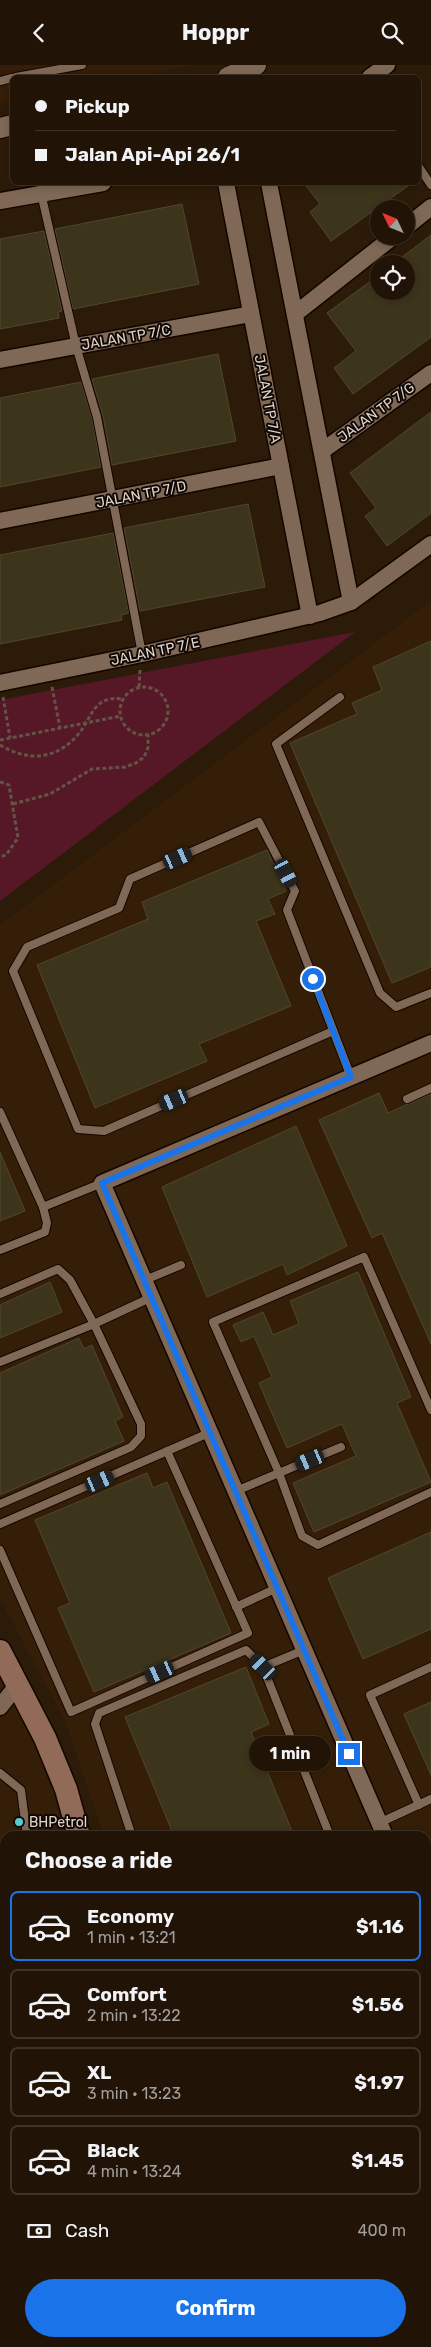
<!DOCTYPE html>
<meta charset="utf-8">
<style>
body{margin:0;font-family:Rubik,sans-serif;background:#291d11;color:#f1f3f6;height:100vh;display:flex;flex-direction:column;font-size:19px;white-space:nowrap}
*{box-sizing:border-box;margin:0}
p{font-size:16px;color:#a29e9b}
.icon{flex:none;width:28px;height:28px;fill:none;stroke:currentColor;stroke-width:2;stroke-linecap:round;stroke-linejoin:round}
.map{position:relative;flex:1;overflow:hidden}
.panel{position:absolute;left:0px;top:1766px;width:431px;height:516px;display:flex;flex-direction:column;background:#211407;border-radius:15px 15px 0 0;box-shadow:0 2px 8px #0003,0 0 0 1px #3e3328}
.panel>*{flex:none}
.top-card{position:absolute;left:10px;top:10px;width:411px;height:110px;border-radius:8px;box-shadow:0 2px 8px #0003,0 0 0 1px #3e3328;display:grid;align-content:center;height:110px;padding:0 25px;background:#211407}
.needle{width:32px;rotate:313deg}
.buttons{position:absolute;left:370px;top:135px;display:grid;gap:10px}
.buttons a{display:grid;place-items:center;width:45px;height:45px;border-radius:50%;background:#211407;box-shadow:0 2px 8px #0003,0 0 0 1px #3e3328;font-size:25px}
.end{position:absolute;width:22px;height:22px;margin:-11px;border:6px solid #1a73e8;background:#fff;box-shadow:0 0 0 2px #fff}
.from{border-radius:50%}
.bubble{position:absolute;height:35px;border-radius:18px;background:#211407;box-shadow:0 2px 8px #0003,0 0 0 1px #3e3328;font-size:16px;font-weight:700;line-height:35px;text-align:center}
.car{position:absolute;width:15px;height:30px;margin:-15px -8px;border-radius:6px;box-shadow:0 0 4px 1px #0007;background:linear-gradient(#222 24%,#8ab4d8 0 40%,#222 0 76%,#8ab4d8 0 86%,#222 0)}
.top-card b{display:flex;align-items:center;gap:18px;height:48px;font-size:19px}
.top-card b+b{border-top:1px solid #3e3328}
.top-card i{width:12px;height:12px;background:#f1f3f6}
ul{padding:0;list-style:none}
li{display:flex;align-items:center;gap:15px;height:70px;margin:0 10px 8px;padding:0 15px;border:2px solid #3e3328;border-radius:8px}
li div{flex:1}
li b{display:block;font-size:19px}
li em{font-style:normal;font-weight:700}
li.current{border-color:#1a73e8}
li>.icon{width:45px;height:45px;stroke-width:1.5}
h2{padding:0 25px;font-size:22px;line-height:60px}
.pay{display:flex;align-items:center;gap:12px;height:55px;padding:0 25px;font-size:19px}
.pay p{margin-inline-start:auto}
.primary-button{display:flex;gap:10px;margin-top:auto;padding:10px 25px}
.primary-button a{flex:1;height:58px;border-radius:30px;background:#1a73e8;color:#fff;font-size:20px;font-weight:700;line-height:58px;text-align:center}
header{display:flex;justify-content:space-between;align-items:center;height:65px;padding:0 25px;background:#211407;font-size:22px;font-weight:700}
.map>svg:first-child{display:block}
.built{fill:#351e07}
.green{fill:#561827}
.building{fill:#3d341c;stroke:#50472e}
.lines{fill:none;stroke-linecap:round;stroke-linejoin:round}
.service-casing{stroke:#140500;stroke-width:10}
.minor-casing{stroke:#140500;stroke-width:19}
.tertiary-casing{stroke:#140500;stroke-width:22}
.secondary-casing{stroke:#140500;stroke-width:25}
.primary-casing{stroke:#140500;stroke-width:28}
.path{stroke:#635444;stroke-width:3;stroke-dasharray:4 2.5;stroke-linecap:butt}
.service{stroke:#7f6956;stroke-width:8}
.minor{stroke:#7f6956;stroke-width:16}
.tertiary{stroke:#7f6956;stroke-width:20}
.secondary{stroke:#916b58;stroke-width:22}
.primary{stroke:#a26d59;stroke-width:25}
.route{stroke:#1a73e8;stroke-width:6}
.poi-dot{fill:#52ccd0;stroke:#0f0703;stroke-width:2}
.labels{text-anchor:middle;stroke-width:4;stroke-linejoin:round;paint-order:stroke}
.street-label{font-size:14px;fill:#e0d4c9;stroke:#0f0703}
.poi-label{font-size:14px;fill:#e0d4c9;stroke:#0f0703;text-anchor:start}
</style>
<header><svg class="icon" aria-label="back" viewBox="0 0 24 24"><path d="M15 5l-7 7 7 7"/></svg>Hoppr<svg class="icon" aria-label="search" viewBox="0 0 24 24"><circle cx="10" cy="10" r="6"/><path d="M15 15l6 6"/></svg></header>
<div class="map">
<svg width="431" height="2282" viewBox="0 0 431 2282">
<rect width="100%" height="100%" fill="#2c1b09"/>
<g class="built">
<polygon points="0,0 193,0 132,12 12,12 12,37 0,39"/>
<polygon points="431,536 431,1892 426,1896 426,1771 104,1771 65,1656 0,1534 0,860"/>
<polygon points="0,1583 78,1771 5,1771 5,2278 61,2278 61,2282 0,2282"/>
<polygon points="426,2098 431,2098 431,2282 98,2282 99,2278 426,2278"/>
</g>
<polygon class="green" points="355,567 0,836 0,635"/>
<g class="building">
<polygon points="304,118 412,118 331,176 310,147 320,139"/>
<polygon points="182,139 199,219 73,244 55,164"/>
<polygon points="44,166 62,246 58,247 59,253 0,264 0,174"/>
<polygon points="431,170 431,272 353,329 334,303 356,286 327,248 379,210 379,226 406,226 406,199 393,199"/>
<polygon points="218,289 236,376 112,400 103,351 92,314"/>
<polygon points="81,317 92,353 101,402 0,422 0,333"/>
<polygon points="431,347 431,448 387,481 365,451 376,443 350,408"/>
<polygon points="248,439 265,522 140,546 124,463"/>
<polygon points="113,468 129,548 121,550 122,555 0,579 0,490"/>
<polygon points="431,576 431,902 392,918 290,678 357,649 352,638 382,625 373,602"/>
<polygon points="267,785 286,826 268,834 275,849 256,856 291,941 199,979 207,996 95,1043 37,900 148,854 142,837"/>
<polygon points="379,1028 388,1048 431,1029 431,1279 382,1168 372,1173 319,1055"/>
<polygon points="296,1061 347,1181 287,1210 283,1199 207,1232 162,1122"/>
<polygon points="0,1087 25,1146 0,1156"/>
<polygon points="358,1207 411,1332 397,1338 431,1417 314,1467 293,1418 356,1391 342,1359 287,1383 259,1318 272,1312 254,1271 241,1277 233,1260 263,1247 273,1270 299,1259 290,1236"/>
<polygon points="50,1217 62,1247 0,1273 0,1240"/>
<polygon points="79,1273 84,1284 92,1280 123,1352 115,1356 124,1376 0,1430 0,1308"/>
<polygon points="147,1408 153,1423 167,1417 231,1568 94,1627 58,1543 70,1538 35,1455"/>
<polygon points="431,1467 431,1564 363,1594 328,1513"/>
<polygon points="246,1602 269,1659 251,1667 294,1771 174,1771 125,1652"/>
<polygon points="431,1637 431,1710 404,1649"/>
</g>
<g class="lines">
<g class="service-casing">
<g id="service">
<polyline points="16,12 82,0"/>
<polyline points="0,16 12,13"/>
<polyline points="419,102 431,120"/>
<polyline points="41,128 76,281 97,352 142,589"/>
<polyline points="340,632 276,679 380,928 396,942 431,928"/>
<polyline points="333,966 104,1066 78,1064 13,906 27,882 119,843 130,814 259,757 295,826 287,845 351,1012"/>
<polyline points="407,1034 431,1023"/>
<polyline points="0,1047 43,1142 102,1118"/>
<polyline points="0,1185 45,1167 47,1158 43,1142"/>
<polyline points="145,1215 181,1200"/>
<polyline points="0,1229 58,1204 70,1215 94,1259 141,1359 141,1371 131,1382 0,1439"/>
<polyline points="0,1297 94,1259 152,1232"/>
<polyline points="431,1345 364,1192 213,1257 279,1408 302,1471 318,1480 431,1427"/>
<polyline points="236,1426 341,1382"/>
<polyline points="0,1459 211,1367"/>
<polyline points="0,1485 71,1647 248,1568 167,1386"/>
<polyline points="236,1542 277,1523"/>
<polyline points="263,1602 304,1585"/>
<polyline points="0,1708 21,1725 27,1771"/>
<polyline points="419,1740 370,1630 431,1602"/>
<polyline points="379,1758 431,1734"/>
<polyline points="132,1771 95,1659 99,1648 246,1585 263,1602 330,1771"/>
<polyline points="0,1834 5,1828"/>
<polyline points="0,2128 5,2129"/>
<polyline points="426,2138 431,2137"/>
<polyline points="0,2159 5,2159"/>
<polyline points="202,2278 202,2279"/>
<polyline points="19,2282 20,2278"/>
<polyline points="120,2282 120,2278"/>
</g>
</g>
<g class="minor-casing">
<g id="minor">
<polyline points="370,12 387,0"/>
<polyline points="226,118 310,551"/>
<polyline points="269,118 351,537"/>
<polyline points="0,136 103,118"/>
<polyline points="406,162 431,142"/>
<polyline points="295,249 394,171"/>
<polyline points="0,295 251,249"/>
<polyline points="322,386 431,308"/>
<polyline points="0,456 281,401"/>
<polyline points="0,618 142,589 320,548 351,537 431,479"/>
<polyline points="0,1642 18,1619"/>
<polyline points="385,1771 102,1118 431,978"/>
<polyline points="426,1861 431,1871"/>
<polyline points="61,2282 62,2278"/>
</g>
</g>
<g class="tertiary-casing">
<g id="tertiary">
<polyline points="228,12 256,0"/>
<polyline points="0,63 12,60"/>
</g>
</g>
<g class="secondary-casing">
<polyline id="secondary" points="0,1586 45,1673 66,1724 79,1771"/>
</g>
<g class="primary-casing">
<g id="primary">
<polyline points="0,1965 5,1966"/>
<polyline points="426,1968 431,1967"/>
<polyline points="0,2053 5,2055"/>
<polyline points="426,2054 431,2053"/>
</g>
</g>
<g class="path">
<circle cx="144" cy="646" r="24"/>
<polyline points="52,622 60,663"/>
<polyline points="139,622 140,605"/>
<polyline points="3,632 10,673"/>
<polyline points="0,675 121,651"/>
<path d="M0 680C25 695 52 696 74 674 92 657 91 629 123 634"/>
<polyline points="0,717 9,720 18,773 6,790 0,792"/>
<polyline points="13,739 50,729 92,704 125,702 136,698 144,692 148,683 148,670"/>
</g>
<use href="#service" class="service"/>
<use href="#minor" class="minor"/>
<use href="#tertiary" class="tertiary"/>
<use href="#secondary" class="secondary"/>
<use href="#primary" class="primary"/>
</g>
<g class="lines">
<polyline class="route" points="313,914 351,1012 102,1118 349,1689"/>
</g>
<circle class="poi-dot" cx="19" cy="1757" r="5"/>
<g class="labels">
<g class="street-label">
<text transform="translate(126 272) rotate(-10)" y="5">JALAN TP 7/C</text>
<text transform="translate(268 334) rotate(79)" y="5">JALAN TP 7/A</text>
<text transform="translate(376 347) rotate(-36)" y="5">JALAN TP 7/G</text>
<text transform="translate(141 429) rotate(-11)" y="5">JALAN TP 7/D</text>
<text transform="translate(155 586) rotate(-12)" y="5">JALAN TP 7/E</text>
</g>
<g class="poi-label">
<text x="29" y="1762">BHPetrol</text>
</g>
</g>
</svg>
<div class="buttons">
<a><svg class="needle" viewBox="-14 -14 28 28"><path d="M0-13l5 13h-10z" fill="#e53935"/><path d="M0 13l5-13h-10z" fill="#a29e9b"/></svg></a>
<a><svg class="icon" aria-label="locate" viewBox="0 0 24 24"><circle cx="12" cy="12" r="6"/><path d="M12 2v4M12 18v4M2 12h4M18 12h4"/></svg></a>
</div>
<i class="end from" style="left:313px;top:914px"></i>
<i class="end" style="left:349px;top:1689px"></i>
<div class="bubble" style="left:249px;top:1671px;width:82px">1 min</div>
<i class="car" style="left:178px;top:793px;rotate:66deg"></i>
<i class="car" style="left:286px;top:808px;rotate:152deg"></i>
<i class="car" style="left:174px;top:1035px;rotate:247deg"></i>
<i class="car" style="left:310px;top:1395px;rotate:247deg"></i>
<i class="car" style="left:100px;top:1416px;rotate:67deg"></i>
<i class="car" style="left:263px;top:1602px;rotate:315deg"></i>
<i class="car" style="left:160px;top:1607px;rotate:246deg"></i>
<div class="top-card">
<b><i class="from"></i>Pickup</b>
<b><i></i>Jalan Api-Api 26/1</b>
</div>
<section class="panel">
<h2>Choose a ride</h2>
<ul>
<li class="current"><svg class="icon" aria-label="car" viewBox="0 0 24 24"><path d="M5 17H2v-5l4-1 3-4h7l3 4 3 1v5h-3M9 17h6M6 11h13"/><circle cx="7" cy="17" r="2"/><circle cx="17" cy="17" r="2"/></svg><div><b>Economy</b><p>1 min · 13:21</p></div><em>$1.16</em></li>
<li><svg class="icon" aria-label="car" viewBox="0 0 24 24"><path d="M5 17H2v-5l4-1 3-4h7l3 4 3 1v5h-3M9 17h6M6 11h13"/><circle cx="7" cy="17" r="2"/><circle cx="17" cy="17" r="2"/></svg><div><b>Comfort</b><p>2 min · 13:22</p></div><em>$1.56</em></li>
<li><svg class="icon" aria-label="car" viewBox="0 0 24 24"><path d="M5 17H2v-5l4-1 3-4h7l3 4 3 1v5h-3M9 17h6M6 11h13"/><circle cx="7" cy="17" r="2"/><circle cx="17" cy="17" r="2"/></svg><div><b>XL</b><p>3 min · 13:23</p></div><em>$1.97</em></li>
<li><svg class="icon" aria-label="car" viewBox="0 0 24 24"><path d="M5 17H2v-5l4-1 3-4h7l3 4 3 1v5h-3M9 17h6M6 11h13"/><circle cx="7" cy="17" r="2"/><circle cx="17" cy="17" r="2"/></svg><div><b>Black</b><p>4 min · 13:24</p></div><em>$1.45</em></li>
</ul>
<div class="pay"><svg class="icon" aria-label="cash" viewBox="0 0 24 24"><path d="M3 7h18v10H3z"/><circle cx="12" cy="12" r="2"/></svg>Cash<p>400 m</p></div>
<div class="primary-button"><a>Confirm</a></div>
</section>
</div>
